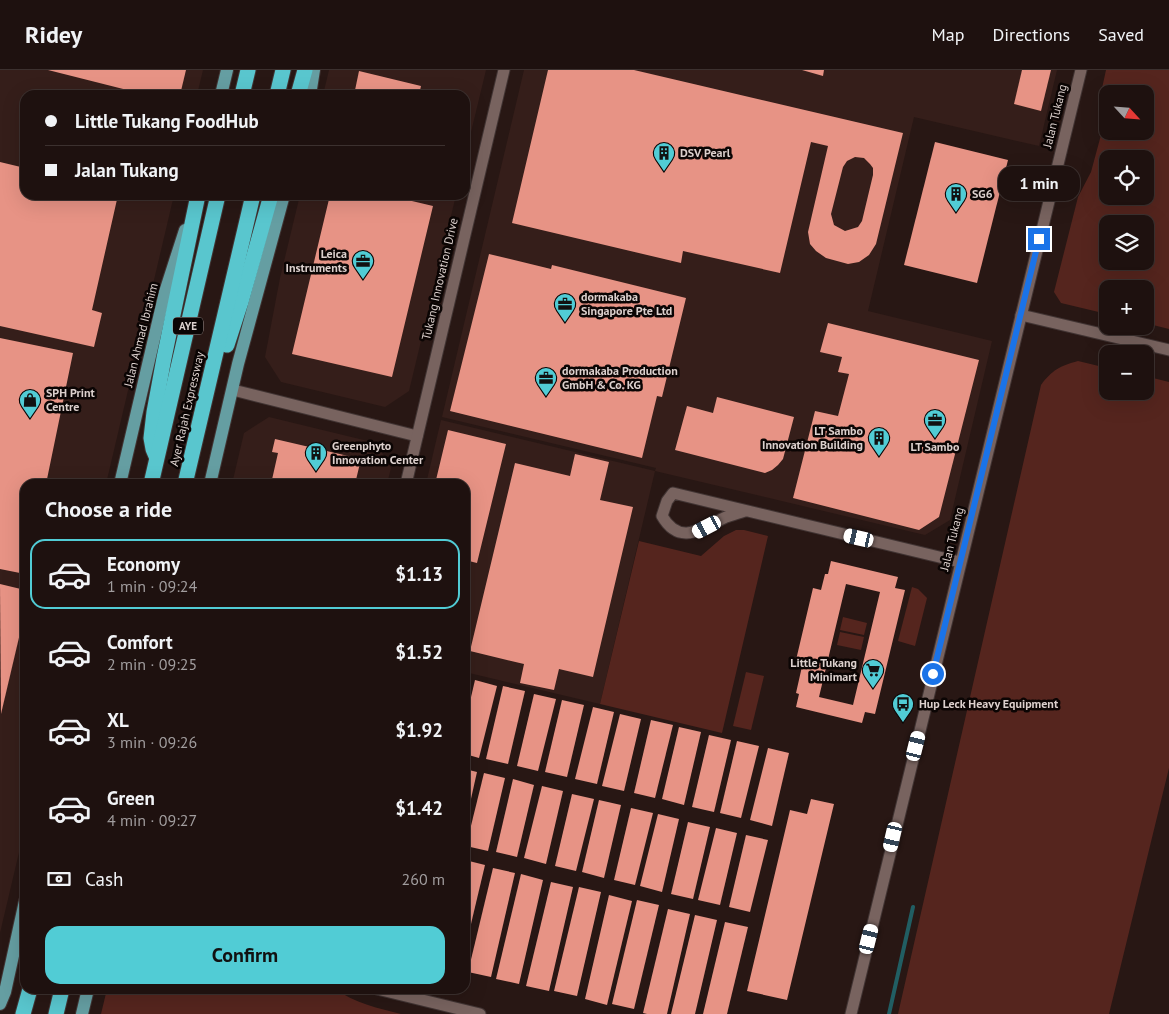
<!DOCTYPE html>
<meta charset="utf-8">
<style>
body{margin:0;font-family:"PT Sans",sans-serif;background:#261a18;color:#f1f3f6;height:100vh;display:flex;flex-direction:column;font-size:19px;white-space:nowrap}
*{box-sizing:border-box;margin:0}
p{font-size:16px;color:#a19d9e}
.icon{flex:none;width:28px;height:28px;fill:none;stroke:currentColor;stroke-width:2;stroke-linecap:round;stroke-linejoin:round}
.map{position:relative;flex:1;overflow:hidden}
.sheet{position:absolute;left:20px;top:409px;width:450px;height:515px;display:flex;flex-direction:column;background:#1e110f;border-radius:15px;box-shadow:0 5px 20px #0002,0 0 0 1px #3c312f}
.sheet>*{flex:none}
.banner{position:absolute;left:20px;top:20px;width:450px;height:110px;border-radius:15px;box-shadow:0 5px 20px #0002,0 0 0 1px #3c312f;display:grid;align-content:center;height:110px;padding:0 25px;background:#1e110f}
.needle{width:32px;rotate:116deg}
.buttons{position:absolute;left:1099px;top:15px;display:grid;gap:10px}
.buttons a{display:grid;place-items:center;width:55px;height:55px;border-radius:10px;background:#1e110f;box-shadow:0 5px 20px #0002,0 0 0 1px #3c312f;font-size:25px}
.end{position:absolute;width:22px;height:22px;margin:-11px;border:6px solid #1a73e8;background:#fff;box-shadow:0 0 0 2px #fff}
.from{border-radius:50%}
.bubble{position:absolute;height:35px;border-radius:15px;background:#1e110f;box-shadow:0 5px 20px #0002,0 0 0 1px #3c312f;font-size:16px;font-weight:700;line-height:35px;text-align:center}
.car{position:absolute;width:15px;height:30px;margin:-15px -8px;border-radius:6px;box-shadow:0 0 4px 1px #0007;background:linear-gradient(#fff 24%,#345 0 40%,#fff 0 76%,#345 0 86%,#fff 0)}
.banner b{display:flex;align-items:center;gap:18px;height:48px;font-size:19px}
.banner b+b{border-top:1px solid #3c312f}
.banner i{width:12px;height:12px;background:#f1f3f6}
ul{padding:0;list-style:none}
li{display:flex;align-items:center;gap:15px;height:70px;margin:0 10px 8px;padding:0 15px;border:2px solid transparent;border-radius:15px}
li div{flex:1}
li b{display:block;font-size:19px}
li em{font-style:normal;font-weight:700}
li.on{border-color:#51ccd5}
li>.icon{width:45px;height:45px;stroke-width:1.5}
h2{padding:0 25px;font-size:22px;line-height:60px}
.pay{display:flex;align-items:center;gap:12px;height:55px;padding:0 25px;font-size:19px}
.pay p{margin-inline-start:auto}
.cta{display:flex;gap:10px;margin-top:auto;padding:10px 25px}
.cta a{flex:1;height:58px;border-radius:15px;background:#51ccd5;color:#111;font-size:20px;font-weight:700;line-height:58px;text-align:center}
header{display:flex;align-items:center;gap:30px;box-sizing:border-box;height:70px;padding:0 25px;background:#1e110f;border-bottom:1px solid #3c312f}
header strong{font-size:24px}
nav{display:flex;gap:28px;margin-inline-start:auto;font-size:18px}
.map>svg:first-child{display:block}
.built{fill:#351e1a}
.green{fill:#55251e;fill-rule:evenodd}
.lines{fill:none;stroke-linecap:round;stroke-linejoin:round}
.stream{stroke:#215e63;stroke-width:4}
.building{fill:#e79385;fill-rule:evenodd}
.street-casing{stroke:#413433;stroke-width:13}
.primary-casing{stroke:#413433;stroke-width:14}
.highway-casing{stroke:#413433;stroke-width:17}
.street{stroke:#78635f;stroke-width:11}
.primary{stroke:#659ea2;stroke-width:12}
.highway{stroke:#59c6ce;stroke-width:15}
.route{stroke:#1a73e8;stroke-width:6}
.labels{text-anchor:middle;stroke-width:5;stroke-linejoin:round;paint-order:stroke}
.shield{fill:#0b0504;stroke:#9d9391;stroke-width:1}
.shield-label{font-size:11px;font-weight:bold;fill:#dcd0cd}
.street-label{font-size:12px;fill:#dcd0cd;stroke:#0b0504}
.poi-label{font-size:12px;font-weight:bold;fill:#dcd0cd;stroke:#0b0504;text-anchor:start}
</style>
<header>
<strong>Ridey</strong>
<nav><a>Map</a><a>Directions</a><a>Saved</a></nav>
</header>
<div class="map">
<svg width="1169" height="944" viewBox="0 0 1169 944">
<rect width="100%" height="100%" fill="#281714"/>
<g class="built">
<polygon points="0,0 203,0 197,25 25,25 25,125 174,125 106,414 25,414 25,757 0,863"/>
<polygon points="329,0 486,0 465,87 465,25 323,25"/>
<polygon points="524,0 1057,0 1039,76 914,47 868,241 992,271 950,450 925,465 655,401 600,634 465,602 465,414 426,414 441,350 655,401 656,398 442,347"/>
<polygon points="300,125 456,125 409,321 385,337 281,312 265,287 280,208"/>
<polygon points="269,347 376,373 391,398 387,414 232,414 244,363"/>
</g>
<g class="green">
<path d="M1106 0H1169V259L1145 253V219H1108L1107 244 1061 233 1054 222 1078 127 1091 102 1101 65V23ZM1108 24H1145V61H1108ZM1108 89H1145V126H1108ZM1108 154H1145V191H1108Z"/>
<path d="M1078 291 1107 298 1108 321H1145V306L1169 312V698L1109 944H898L1041 315C1052 300 1060 296 1078 291Z"/>
<polygon points="736,460 744,460 768,466 722,663 600,634 639,471 701,486 724,466"/>
<polygon points="912,517 918,519 927,528 915,576 898,571"/>
<polygon points="843,547 867,553 864,565 840,560"/>
<polygon points="840,562 864,567 861,580 837,575"/>
<polygon points="746,602 764,606 751,660 733,656"/>
<path d="M107 919H335C355 933 377 938 401 944H101Z"/>
</g>
<g class="lines">
<polyline class="stream" points="889,944 913,837"/>
</g>
<g class="building">
<polygon points="48,0 186,0 180,25 147,25"/>
<path d="M548 0H634L903 63 876 174 869 185 859 192 848 194 826 188 816 181 810 174 808 162 828 76 811 72 780 203 683 181 681 193 512 153ZM855 87 864 88 870 94 873 98V105L862 151 858 157 845 161 834 155 831 144 843 97 847 91Z"/>
<polygon points="802,0 824,0 823,6"/>
<polygon points="1022,0 1051,0 1041,41 1014,34"/>
<polygon points="359,1 421,16 419,25 354,25"/>
<polygon points="935,72 1008,90 977,213 904,195"/>
<polygon points="0,92 25,98 25,125 118,125 92,240 102,243 94,277 0,256"/>
<polygon points="330,125 395,125 395,127 433,136 392,307 292,284"/>
<polygon points="489,184 551,199 552,195 686,228 662,327 657,326 642,388 450,341"/>
<polygon points="828,253 979,290 939,447 919,460 793,428 815,341 838,346 849,304 838,302 842,287 820,282"/>
<polygon points="0,268 73,283 46,414 25,414 25,504 0,499"/>
<polygon points="717,327 794,347 783,389 778,395 772,400 765,403 675,380 687,336 713,343"/>
<polygon points="448,360 506,374 477,493 465,490 465,414 435,414"/>
<polygon points="275,369 361,389 355,414 271,414 278,383 272,382"/>
<polygon points="575,384 609,392 600,430 633,437 593,607 559,599 554,620 520,613 524,594 470,581 515,393 570,406"/>
<path d="M831 491 898 507 895 518 905 520 875 644 865 642 862 653 796 637 799 624 796 623 803 592 796 590 813 518 821 520 825 504H828ZM846 514 880 522 853 635 819 627Z"/>
<polygon points="0,514 25,520 25,542 1,644"/>
<polygon points="465,515 471,516 466,539 465,539"/>
<polygon points="475,610 497,616 479,688 465,684 465,653"/>
<polygon points="503,616 525,621 508,694 486,689"/>
<polygon points="534,624 556,629 538,701 517,696"/>
<polygon points="562,630 584,635 567,707 545,702"/>
<polygon points="593,637 614,642 597,714 575,709"/>
<polygon points="620,644 641,649 624,721 602,716"/>
<polygon points="651,650 673,655 655,728 634,723"/>
<polygon points="679,657 701,662 684,735 662,729"/>
<polygon points="709,665 731,670 714,742 692,737"/>
<polygon points="737,671 759,676 741,748 720,743"/>
<polygon points="768,678 789,683 772,756 750,750"/>
<polygon points="465,699 477,702 466,751 465,751"/>
<polygon points="484,703 505,708 488,781 466,776"/>
<polygon points="513,709 534,715 517,787 496,782"/>
<polygon points="542,716 563,721 546,794 524,788"/>
<polygon points="572,724 594,729 576,801 555,796"/>
<polygon points="811,729 834,734 787,930 747,921 790,740 807,744"/>
<polygon points="599,730 621,735 604,808 582,802"/>
<polygon points="631,738 653,743 635,815 614,810"/>
<polygon points="658,744 679,749 662,822 640,816"/>
<polygon points="688,752 710,757 693,829 671,824"/>
<polygon points="716,758 737,763 720,835 698,830"/>
<polygon points="746,765 768,770 750,842 729,837"/>
<polygon points="465,790 485,795 466,875 465,874"/>
<polygon points="493,798 515,803 491,907 468,902"/>
<polygon points="521,804 543,810 519,914 496,909"/>
<polygon points="551,812 573,817 549,921 526,916"/>
<polygon points="579,817 601,822 577,926 554,921"/>
<polygon points="609,825 632,831 607,935 585,929"/>
<polygon points="637,830 659,835 634,939 612,934"/>
<polygon points="668,839 690,844 667,944 647,944 643,943"/>
<polygon points="695,845 717,850 695,944 671,944"/>
<polygon points="725,852 748,857 727,944 703,944"/>
</g>
<g class="lines">
<g class="street-casing">
<g id="street">
<polyline points="1021,245 1169,280"/>
<polyline points="233,320 417,366"/>
<polyline points="406,414 504,0"/>
<path d="M745 441C739 443 732 445 726 447 702 458 680 477 662 446L667 431 673 423 960 492"/>
<polyline points="377,919 480,944"/>
<polyline points="851,944 1081,0"/>
</g>
</g>
<g class="primary-casing">
<g id="primary">
<polyline points="221,25 227,0"/>
<polyline points="310,25 314,0"/>
<polyline points="120,414 165,222 185,160"/>
<polyline points="210,414 238,294 284,125"/>
<polyline points="0,934 5,922 25,831"/>
<polyline points="82,944 88,919"/>
</g>
</g>
<g class="highway-casing">
<g id="highway">
<polyline points="242,25 248,0"/>
<polyline points="277,25 283,0"/>
<polyline points="298,25 305,0"/>
<polyline points="227,275 241,232 271,125"/>
<polyline points="156,386 153,379 151,368 154,342 164,288 198,125"/>
<polyline points="151,414 218,125"/>
<polyline points="185,414 253,125"/>
<polyline points="23,944 30,919"/>
<polyline points="56,944 62,919"/>
</g>
</g>
<use href="#street" class="street"/>
<use href="#primary" class="primary"/>
<use href="#highway" class="highway"/>
</g>
<g class="lines">
<polyline class="route" points="933,604 1039,169"/>
</g>
<defs>
<g id="building-pin" transform="scale(1.125)"><path d="M0 17L-7.5 6A9.5 9.5 0 1 1 7.5 6Z" fill="#51ccd5" stroke="#0b0504"/><path d="M-4-6H4V6H1V3H-1V6H-4ZM-2.5-4.3h1.7v1.8h-1.7ZM.8-4.3h1.7v1.8H.8ZM-2.5-1h1.7V.8h-1.7ZM.8-1h1.7V.8H.8Z" fill="#111"/></g>
<g id="office-pin" transform="scale(1.125)"><path d="M0 17L-7.5 6A9.5 9.5 0 1 1 7.5 6Z" fill="#51ccd5" stroke="#0b0504"/><path d="M-6-3h4V-5.5h4V-3h4V5H-6ZM-1-4.5V-3h2v-1.5ZM-6 0V1H6V0Z" fill="#111"/></g>
<g id="shop-pin" transform="scale(1.125)"><path d="M0 17L-7.5 6A9.5 9.5 0 1 1 7.5 6Z" fill="#51ccd5" stroke="#0b0504"/><path d="M-5-2.5h2.3a2.7 3.5 0 0 1 5.4 0H5L5.5 6h-11ZM-1.5-2.5h3a1.5 2.3 0 0 0-3 0Z" fill="#111"/></g>
<g id="supermarket-pin" transform="scale(1.125)"><path d="M0 17L-7.5 6A9.5 9.5 0 1 1 7.5 6Z" fill="#51ccd5" stroke="#0b0504"/><path d="M-6-5.5h2.5l.6 2H6L4.5 2H-2.5L-4.4-4H-6ZM-1.5 3.2a1.3 1.3 0 1 0 .1 0ZM3 3.2a1.3 1.3 0 1 0 .1 0Z" fill="#111"/></g>
<g id="bus-pin" transform="scale(1.125)"><path d="M0 17L-7.5 6A9.5 9.5 0 1 1 7.5 6Z" fill="#51ccd5" stroke="#0b0504"/><path d="M-5-6H5V4H4V6H2V4H-2V6H-4V4H-5ZM-3.5-4V0h7V-4ZM-3.5 1.2v1.5H-2V1.2ZM2 1.2v1.5H3.5V1.2Z" fill="#111"/></g>
</defs>
<g fill-rule="evenodd">
<use href="#building-pin" x="664" y="83"/>
<use href="#building-pin" x="956" y="124"/>
<use href="#office-pin" x="363" y="191"/>
<use href="#office-pin" x="565" y="234"/>
<use href="#office-pin" x="546" y="308"/>
<use href="#shop-pin" x="30" y="330"/>
<use href="#office-pin" x="935" y="350"/>
<use href="#building-pin" x="879" y="368"/>
<use href="#building-pin" x="316" y="383"/>
<use href="#supermarket-pin" x="873" y="600"/>
<use href="#bus-pin" x="903" y="634"/>
</g>
<g class="labels">
<rect class="shield" x="173" y="247.5" width="30" height="17" rx="4"/>
<g class="shield-label">
<text x="188" y="260">AYE</text>
</g>
<g class="street-label">
<text transform="translate(1055 46) rotate(-76)" y="4">Jalan Tukang</text>
<text transform="translate(440 209) rotate(-77)" y="4">Tukang Innovation Drive</text>
<text transform="translate(141 265) rotate(-76)" y="4">Jalan Ahmad Ibrahim</text>
<text transform="translate(187 339) rotate(-77)" y="4">Ayer Rajah Expressway</text>
<text transform="translate(952 469) rotate(-76)" y="4">Jalan Tukang</text>
</g>
<g class="poi-label">
<text x="680" y="87">DSV Pearl</text>
<text x="972" y="128">SG6</text>
<text x="347" y="188" text-anchor="end">Leica<tspan x="347" dy="14">Instruments</tspan></text>
<text x="581" y="231">dormakaba<tspan x="581" dy="14">Singapore Pte Ltd</tspan></text>
<text x="562" y="305">dormakaba Production<tspan x="562" dy="14">GmbH &amp; Co. KG</tspan></text>
<text x="46" y="327">SPH Print<tspan x="46" dy="14">Centre</tspan></text>
<text x="863" y="365" text-anchor="end">LT Sambo<tspan x="863" dy="14">Innovation Building</tspan></text>
<text x="332" y="380">Greenphyto<tspan x="332" dy="14">Innovation Center</tspan></text>
<text x="935" y="381" text-anchor="middle">LT Sambo</text>
<text x="857" y="597" text-anchor="end">Little Tukang<tspan x="857" dy="14">Minimart</tspan></text>
<text x="919" y="638">Hup Leck Heavy Equipment</text>
</g>
</g>
</svg>
<div class="buttons">
<a><svg class="needle" viewBox="-14 -14 28 28"><path d="M0-13l5 13h-10z" fill="#e53935"/><path d="M0 13l5-13h-10z" fill="#a19d9e"/></svg></a>
<a><svg class="icon" aria-label="locate" viewBox="0 0 24 24"><circle cx="12" cy="12" r="6"/><path d="M12 2v4M12 18v4M2 12h4M18 12h4"/></svg></a>
<a><svg class="icon" aria-label="layers" viewBox="0 0 24 24"><path d="M12 4l9 5-9 5-9-5zM3 14l9 5 9-5"/></svg></a>
<a>+</a>
<a>−</a>
</div>
<i class="end from" style="left:933px;top:604px"></i>
<i class="end" style="left:1039px;top:169px"></i>
<div class="bubble" style="left:998px;top:96px;width:82px">1 min</div>
<i class="car" style="left:707px;top:457px;rotate:242deg"></i>
<i class="car" style="left:859px;top:468px;rotate:283deg"></i>
<i class="car" style="left:916px;top:676px;rotate:14deg"></i>
<i class="car" style="left:893px;top:767px;rotate:193deg"></i>
<i class="car" style="left:869px;top:869px;rotate:14deg"></i>
<div class="banner">
<b><i class="from"></i>Little Tukang FoodHub</b>
<b><i></i>Jalan Tukang</b>
</div>
<section class="sheet">
<h2>Choose a ride</h2>
<ul>
<li class="on"><svg class="icon" aria-label="car" viewBox="0 0 24 24"><path d="M5 17H2v-5l4-1 3-4h7l3 4 3 1v5h-3M9 17h6M6 11h13"/><circle cx="7" cy="17" r="2"/><circle cx="17" cy="17" r="2"/></svg><div><b>Economy</b><p>1 min · 09:24</p></div><em>$1.13</em></li>
<li><svg class="icon" aria-label="car" viewBox="0 0 24 24"><path d="M5 17H2v-5l4-1 3-4h7l3 4 3 1v5h-3M9 17h6M6 11h13"/><circle cx="7" cy="17" r="2"/><circle cx="17" cy="17" r="2"/></svg><div><b>Comfort</b><p>2 min · 09:25</p></div><em>$1.52</em></li>
<li><svg class="icon" aria-label="car" viewBox="0 0 24 24"><path d="M5 17H2v-5l4-1 3-4h7l3 4 3 1v5h-3M9 17h6M6 11h13"/><circle cx="7" cy="17" r="2"/><circle cx="17" cy="17" r="2"/></svg><div><b>XL</b><p>3 min · 09:26</p></div><em>$1.92</em></li>
<li><svg class="icon" aria-label="car" viewBox="0 0 24 24"><path d="M5 17H2v-5l4-1 3-4h7l3 4 3 1v5h-3M9 17h6M6 11h13"/><circle cx="7" cy="17" r="2"/><circle cx="17" cy="17" r="2"/></svg><div><b>Green</b><p>4 min · 09:27</p></div><em>$1.42</em></li>
</ul>
<div class="pay"><svg class="icon" aria-label="cash" viewBox="0 0 24 24"><path d="M3 7h18v10H3z"/><circle cx="12" cy="12" r="2"/></svg>Cash<p>260 m</p></div>
<div class="cta"><a>Confirm</a></div>
</section>
</div>
